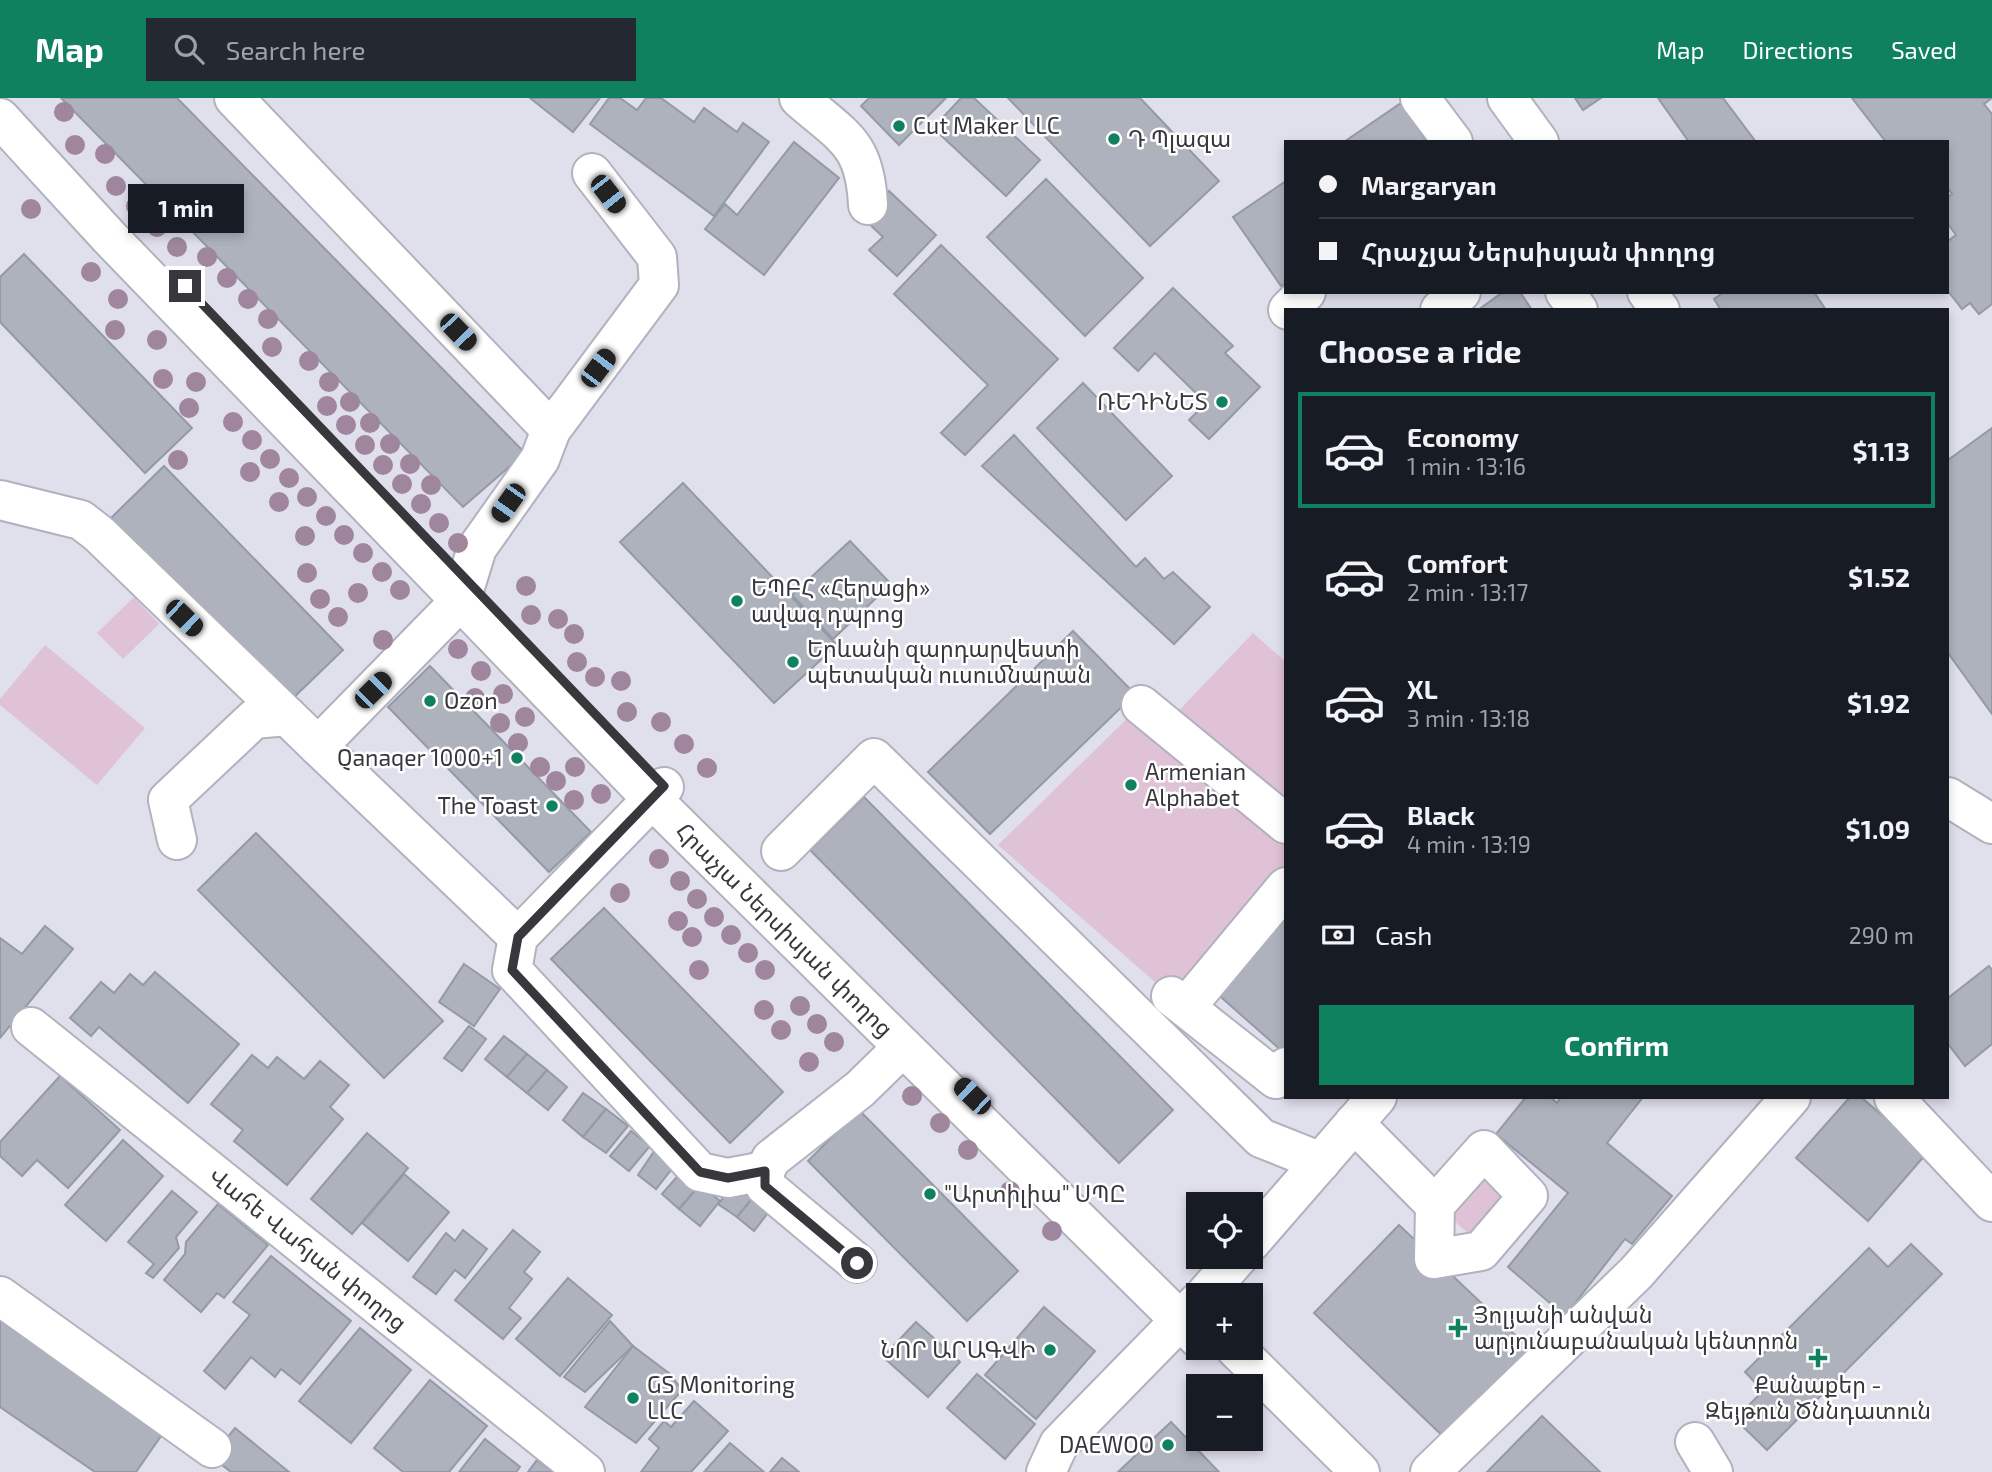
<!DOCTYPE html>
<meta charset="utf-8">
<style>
body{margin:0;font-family:"Exo 2","Noto Sans Armenian",sans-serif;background:#242831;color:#f1f3f6;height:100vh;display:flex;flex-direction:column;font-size:26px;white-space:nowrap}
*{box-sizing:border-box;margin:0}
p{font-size:23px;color:#9ea1a6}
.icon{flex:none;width:38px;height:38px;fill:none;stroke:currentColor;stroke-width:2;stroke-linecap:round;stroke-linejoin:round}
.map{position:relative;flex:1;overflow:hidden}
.drawer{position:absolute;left:1284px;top:210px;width:665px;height:791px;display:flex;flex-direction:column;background:#171b24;border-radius:0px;box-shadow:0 4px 10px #0003}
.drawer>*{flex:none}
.hud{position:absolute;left:1284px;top:42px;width:665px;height:154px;border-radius:0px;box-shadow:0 4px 10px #0003;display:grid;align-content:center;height:154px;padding:0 35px;background:#171b24}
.tools{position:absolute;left:1186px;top:1094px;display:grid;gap:14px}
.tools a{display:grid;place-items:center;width:77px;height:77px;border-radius:0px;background:#171b24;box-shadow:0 4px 10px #0003;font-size:35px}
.end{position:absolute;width:32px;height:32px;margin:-16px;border:9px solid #37373c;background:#fff;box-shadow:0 0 0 4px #fff}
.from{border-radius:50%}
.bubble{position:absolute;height:49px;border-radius:0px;background:#171b24;box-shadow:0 4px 10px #0003;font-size:23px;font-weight:700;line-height:49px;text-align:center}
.car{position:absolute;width:21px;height:42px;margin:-21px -10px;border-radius:9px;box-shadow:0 0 5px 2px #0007;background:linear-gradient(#222 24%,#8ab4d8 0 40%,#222 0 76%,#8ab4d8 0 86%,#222 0)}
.hud b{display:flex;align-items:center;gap:24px;height:66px;font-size:26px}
.hud b+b{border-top:2px solid #363941}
.hud i{width:18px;height:18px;background:#f1f3f6}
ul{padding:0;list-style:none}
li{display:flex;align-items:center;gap:21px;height:116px;margin:0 14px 10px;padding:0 21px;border:4px solid transparent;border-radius:0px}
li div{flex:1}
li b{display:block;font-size:26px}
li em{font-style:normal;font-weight:700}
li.on{border-color:#10815f}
li>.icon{width:63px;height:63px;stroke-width:1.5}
h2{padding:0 35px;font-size:32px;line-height:84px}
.pay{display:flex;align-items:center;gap:18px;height:77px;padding:0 35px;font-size:26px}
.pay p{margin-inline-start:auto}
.button{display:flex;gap:14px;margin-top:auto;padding:14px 35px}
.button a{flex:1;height:80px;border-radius:0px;background:#10815f;color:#fff;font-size:28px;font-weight:700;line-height:80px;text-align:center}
header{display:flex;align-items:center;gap:42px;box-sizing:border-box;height:98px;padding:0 35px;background:#10815f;color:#fff}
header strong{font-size:33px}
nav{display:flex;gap:38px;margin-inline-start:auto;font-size:24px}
.search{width:490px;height:63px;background:#242831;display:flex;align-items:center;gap:18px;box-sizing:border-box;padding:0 24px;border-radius:0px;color:#9ea1a6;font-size:26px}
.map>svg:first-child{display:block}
.green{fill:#dfc2d6}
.building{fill:#adb2bd;stroke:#949aa5;stroke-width:2}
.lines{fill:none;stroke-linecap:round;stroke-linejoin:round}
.minor-casing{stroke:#b2b1be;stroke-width:42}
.minor{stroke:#fff;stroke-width:38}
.tree{fill:#9f869d}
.route{stroke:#37373c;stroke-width:9}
.poi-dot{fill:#10815f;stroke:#fff;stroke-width:2.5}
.labels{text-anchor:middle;stroke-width:5;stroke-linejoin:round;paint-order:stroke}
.poi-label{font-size:23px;fill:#37373c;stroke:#fff;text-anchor:start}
.street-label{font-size:23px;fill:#37373c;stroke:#fff}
</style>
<header>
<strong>Map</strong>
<div class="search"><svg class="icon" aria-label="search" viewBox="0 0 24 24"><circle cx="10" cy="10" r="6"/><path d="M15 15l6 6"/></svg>Search here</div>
<nav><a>Map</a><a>Directions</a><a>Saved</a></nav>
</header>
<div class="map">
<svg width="1992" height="1374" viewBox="0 0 1992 1374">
<rect width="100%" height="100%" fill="#e0dfec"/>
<g class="green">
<polygon points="134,499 159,526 123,561 97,535"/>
<polygon points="1253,535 1286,564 1286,767 1171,898 998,747 1141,607 1165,627"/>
<polygon points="45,547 145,630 97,687 0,607 0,601"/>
<polygon points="1484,1062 1521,1099 1480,1146 1441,1111"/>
</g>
<g class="building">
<polygon points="177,0 525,355 463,409 61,0"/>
<polygon points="530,0 600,0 573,34"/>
<polygon points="609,0 620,0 637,12 646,0 661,0 694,24 704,10 737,34 743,25 769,44 714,118 590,26"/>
<polygon points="869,0 946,0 899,47 861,8"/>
<polygon points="961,0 974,0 1040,62 1006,98 933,30"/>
<polygon points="1008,0 1140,0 1219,83 1150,148"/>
<polygon points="1575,0 1601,0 1583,12"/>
<polygon points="1658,0 1723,0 1756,44 1689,44"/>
<polygon points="1852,0 1992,0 1984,6 1992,16 1992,206 1979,216 1970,205 1962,211 1948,193 1948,143 1956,137 1948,126 1948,99 1952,96 1948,91 1948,44 1886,44"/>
<polygon points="1401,5 1427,44 1344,44"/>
<polygon points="794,44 839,80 764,177 705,131 725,106 737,117"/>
<polygon points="1046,81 1143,180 1085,238 987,139"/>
<polygon points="1286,83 1286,185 1281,188 1233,119"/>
<polygon points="889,93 936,137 897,178 869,152 883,139 863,120"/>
<polygon points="941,147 1058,261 965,357 941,335 988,287 894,196"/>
<polygon points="24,156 192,330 145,375 0,224 0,179"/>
<polygon points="1173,190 1233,248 1225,255 1260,289 1209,341 1189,322 1206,305 1155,255 1138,273 1114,250"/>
<polygon points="1503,194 1520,194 1532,212 1478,212"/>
<polygon points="1724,194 1814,194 1826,212 1721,212 1714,201"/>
<polygon points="1083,285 1172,378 1126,422 1037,330"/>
<polygon points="1992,330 1992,616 1948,555 1948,362"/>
<polygon points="1014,337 1136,469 1145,460 1164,481 1173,474 1210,509 1174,546 982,368"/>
<polygon points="164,368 343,552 290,603 111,420"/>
<polygon points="683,385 837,547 774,605 620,444"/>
<polygon points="850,443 891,486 833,541 792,497"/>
<polygon points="1073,533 1135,596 990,736 928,674"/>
<polygon points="430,568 591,734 549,774 388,609"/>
<polygon points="864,699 1173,1012 1119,1065 810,752"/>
<polygon points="256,735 443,923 384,980 198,792"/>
<polygon points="604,810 783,994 730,1045 551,861"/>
<polygon points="1286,812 1286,951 1283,954 1214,893"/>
<polygon points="45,828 73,851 0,940 0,840 22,856"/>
<polygon points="464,866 500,891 474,928 439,904"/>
<polygon points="1989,868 1992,872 1992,946 1965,968 1948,946 1948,900"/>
<polygon points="155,874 239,946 188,1005 99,929 91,938 70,920 101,884 114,895 130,876 143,887"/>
<polygon points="469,928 486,941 462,973 444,960"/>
<polygon points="504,938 527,956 507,979 485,961"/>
<polygon points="527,956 547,972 527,995 507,979"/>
<polygon points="252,957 268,970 277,959 304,981 320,963 349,987 330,1009 343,1021 287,1087 234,1043 243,1032 211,1006"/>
<polygon points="547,972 567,989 548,1012 527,995"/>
<polygon points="60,978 120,1032 68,1090 37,1062 22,1078 0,1058 0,1044"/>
<polygon points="583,995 606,1011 583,1039 563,1022"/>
<polygon points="1526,999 1550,999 1557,1005 1561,999 1643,999 1607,1045 1672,1098 1632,1146 1625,1141 1565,1218 1508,1169 1568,1095 1496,1036"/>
<polygon points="1850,999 1861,999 1926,1056 1868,1123 1796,1060"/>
<polygon points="606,1011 628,1028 606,1055 583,1039"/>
<polygon points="859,1012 1018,1173 967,1223 808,1063"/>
<polygon points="631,1033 650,1048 629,1073 610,1058"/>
<polygon points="367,1035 408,1070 352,1136 311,1101"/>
<polygon points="123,1042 163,1078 106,1143 65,1107"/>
<polygon points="655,1052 675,1067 656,1091 638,1077"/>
<polygon points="683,1072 700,1087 679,1111 662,1096"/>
<polygon points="404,1076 449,1114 408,1163 362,1125"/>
<polygon points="738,1082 755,1097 737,1119 718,1106"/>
<polygon points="700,1087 720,1103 700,1128 679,1111"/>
<polygon points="172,1093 197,1114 176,1139 179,1150 153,1180 146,1175 154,1166 128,1144"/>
<polygon points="755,1097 771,1111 754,1133 737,1119"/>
<polygon points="218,1106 268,1147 224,1200 217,1195 201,1214 164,1182 185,1156 186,1144"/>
<polygon points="1399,1127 1533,1254 1448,1343 1314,1215"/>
<polygon points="463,1132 487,1151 465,1180 455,1172 436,1196 413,1179 446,1135 455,1143"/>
<polygon points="513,1132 540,1154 524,1174 532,1181 509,1210 521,1220 503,1241 455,1202"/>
<polygon points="1911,1146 1942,1176 1767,1352 1735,1321 1763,1293 1745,1274 1869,1150 1888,1169"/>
<polygon points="271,1158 351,1223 300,1286 281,1271 275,1279 251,1259 225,1291 204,1273 250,1217 233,1204"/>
<polygon points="568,1180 612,1217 560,1278 516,1241"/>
<polygon points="1044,1209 1095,1253 1036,1321 985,1277"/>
<polygon points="0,1213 168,1328 136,1374 95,1374 0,1309"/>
<polygon points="610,1223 633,1248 585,1294 564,1279"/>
<polygon points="916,1224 960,1264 928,1299 883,1259"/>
<polygon points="360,1230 411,1272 351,1345 299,1303"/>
<polygon points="633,1248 670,1276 682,1292 636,1345 585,1309"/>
<polygon points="977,1276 1035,1326 1005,1361 947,1310"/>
<polygon points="430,1282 487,1328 449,1374 403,1374 374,1350"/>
<polygon points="694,1303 728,1333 691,1374 641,1374 659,1350 649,1341 664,1323 671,1329"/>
<polygon points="1542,1318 1600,1374 1487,1374"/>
<polygon points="1171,1324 1219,1374 1118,1374"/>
<polygon points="235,1330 289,1374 231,1374 212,1359"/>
<polygon points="485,1341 520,1369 516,1374 459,1374"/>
<polygon points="730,1345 764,1374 704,1374"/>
<polygon points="782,1360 799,1374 770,1374"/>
<polygon points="537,1362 553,1374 528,1374"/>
</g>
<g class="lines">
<g class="minor-casing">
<g id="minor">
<polyline points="234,0 551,332"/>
<path d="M799 0C843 39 865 44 868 107"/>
<polyline points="1420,0 1453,44"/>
<polyline points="1507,0 1539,44"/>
<path id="s1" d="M0 20 109 139 652 701 1199 1241"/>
<polyline points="1565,194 1578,212"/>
<polyline points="1647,194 1660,212"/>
<polyline points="1288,212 1306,194"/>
<polyline points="1440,212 1461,194"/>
<polyline points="0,402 81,422 99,436 318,648 461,502 477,450 540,361 551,332 659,187 657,159 592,75"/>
<polyline points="1141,607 1286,726"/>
<polyline points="318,648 518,839"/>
<polyline points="664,689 518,839 512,872 700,1074 728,1080 765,1073"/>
<polyline points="1948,699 1992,726"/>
<polyline points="177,742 168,702 254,621 287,618"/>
<polyline points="781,753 874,660 1261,1040 1321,1064"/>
<polyline points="1171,898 1276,981 1286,969"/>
<polyline points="1186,909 1286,789"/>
<path id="s2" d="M31 929 585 1374"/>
<polyline points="1894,1000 1992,1104"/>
<polyline points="1354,1025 1435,1107 1434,1161 1481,1153 1528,1098 1484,1052 1435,1107"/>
<polyline points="1251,1144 1377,999"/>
<polyline points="857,1165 765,1088 765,1073 771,1061 860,991 903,949"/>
<polyline points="1205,1197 1239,1158"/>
<polyline points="0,1198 212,1350"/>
<polyline points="1235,1250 1360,1374"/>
<polyline points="1695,1344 1713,1374"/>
<polyline points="1046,1374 1059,1346 1198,1204"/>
<polyline points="1430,1374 1636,1175 1791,999"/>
</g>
</g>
<use href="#minor" class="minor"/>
</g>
<g class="tree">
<circle cx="64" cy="14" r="10"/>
<circle cx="75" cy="47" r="10"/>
<circle cx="105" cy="56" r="10"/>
<circle cx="116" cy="88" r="10"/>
<circle cx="136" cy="108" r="10"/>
<circle cx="31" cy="111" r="10"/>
<circle cx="157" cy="129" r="10"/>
<circle cx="177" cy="149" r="10"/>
<circle cx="207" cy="159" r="10"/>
<circle cx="91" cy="174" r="10"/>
<circle cx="227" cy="180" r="10"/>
<circle cx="118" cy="201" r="10"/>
<circle cx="248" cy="201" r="10"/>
<circle cx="268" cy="221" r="10"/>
<circle cx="115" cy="232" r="10"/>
<circle cx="157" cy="242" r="10"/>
<circle cx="272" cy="249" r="10"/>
<circle cx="309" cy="263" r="10"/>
<circle cx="163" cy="281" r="10"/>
<circle cx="196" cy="284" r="10"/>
<circle cx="329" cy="284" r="10"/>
<circle cx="350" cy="304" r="10"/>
<circle cx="327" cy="308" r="10"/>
<circle cx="189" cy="310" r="10"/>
<circle cx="233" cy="324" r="10"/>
<circle cx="370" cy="325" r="10"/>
<circle cx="346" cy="327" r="10"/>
<circle cx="252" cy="342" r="10"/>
<circle cx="390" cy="346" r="10"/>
<circle cx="365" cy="347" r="10"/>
<circle cx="270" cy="361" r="10"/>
<circle cx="178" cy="362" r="10"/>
<circle cx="410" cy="366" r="10"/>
<circle cx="383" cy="367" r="10"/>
<circle cx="250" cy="374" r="10"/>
<circle cx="289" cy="380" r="10"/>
<circle cx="402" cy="386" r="10"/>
<circle cx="431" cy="387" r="10"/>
<circle cx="307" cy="399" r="10"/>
<circle cx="279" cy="404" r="10"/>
<circle cx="421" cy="406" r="10"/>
<circle cx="326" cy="418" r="10"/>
<circle cx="439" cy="425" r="10"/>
<circle cx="344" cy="437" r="10"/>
<circle cx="305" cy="438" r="10"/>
<circle cx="458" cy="445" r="10"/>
<circle cx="363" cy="455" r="10"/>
<circle cx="382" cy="474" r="10"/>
<circle cx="307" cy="475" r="10"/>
<circle cx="526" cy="488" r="10"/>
<circle cx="400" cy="492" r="10"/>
<circle cx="358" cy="495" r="10"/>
<circle cx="320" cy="501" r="10"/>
<circle cx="531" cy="517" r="10"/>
<circle cx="338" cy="519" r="10"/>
<circle cx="558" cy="521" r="10"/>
<circle cx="574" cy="536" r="10"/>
<circle cx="383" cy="542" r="10"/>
<circle cx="458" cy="551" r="10"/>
<circle cx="577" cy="564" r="10"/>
<circle cx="481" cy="573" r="10"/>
<circle cx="595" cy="579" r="10"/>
<circle cx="621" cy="583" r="10"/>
<circle cx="503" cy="596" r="10"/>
<circle cx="475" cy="600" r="10"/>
<circle cx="627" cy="614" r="10"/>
<circle cx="525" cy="619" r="10"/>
<circle cx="661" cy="624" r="10"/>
<circle cx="500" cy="625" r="10"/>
<circle cx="518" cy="645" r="10"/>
<circle cx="684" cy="646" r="10"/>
<circle cx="540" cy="669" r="10"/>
<circle cx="575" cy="669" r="10"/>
<circle cx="707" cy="670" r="10"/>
<circle cx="556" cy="683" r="10"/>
<circle cx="601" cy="696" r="10"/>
<circle cx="574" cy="702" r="10"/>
<circle cx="659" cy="761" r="10"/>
<circle cx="680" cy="783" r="10"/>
<circle cx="620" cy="795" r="10"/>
<circle cx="697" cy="801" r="10"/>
<circle cx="714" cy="819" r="10"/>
<circle cx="678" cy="823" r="10"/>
<circle cx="731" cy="837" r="10"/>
<circle cx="692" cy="839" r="10"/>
<circle cx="748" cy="855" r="10"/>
<circle cx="699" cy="872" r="10"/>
<circle cx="765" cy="872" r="10"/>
<circle cx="800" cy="908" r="10"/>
<circle cx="764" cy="912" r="10"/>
<circle cx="817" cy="926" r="10"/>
<circle cx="781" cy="932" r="10"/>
<circle cx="834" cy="944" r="10"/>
<circle cx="809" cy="964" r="10"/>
<circle cx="912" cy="998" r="10"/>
<circle cx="940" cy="1025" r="10"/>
<circle cx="968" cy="1052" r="10"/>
<circle cx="1010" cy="1093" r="10"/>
<circle cx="1052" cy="1133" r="10"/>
</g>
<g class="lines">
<polyline class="route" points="185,188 664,688 518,839 512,872 700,1074 728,1080 765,1073 765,1088 857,1165"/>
</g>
<g class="poi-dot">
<circle cx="899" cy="28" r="7"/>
<circle cx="1114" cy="41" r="7"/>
<circle cx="1222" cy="304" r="7"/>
<circle cx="737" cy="503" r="7"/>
<circle cx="793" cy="564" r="7"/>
<circle cx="430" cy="603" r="7"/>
<circle cx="517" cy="660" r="7"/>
<circle cx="1131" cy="687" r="7"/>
<circle cx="552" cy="708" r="7"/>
<circle cx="930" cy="1096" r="7"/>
<path d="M1454.5 1219.5h7v7h7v7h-7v7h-7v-7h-7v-7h7z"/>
<circle cx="1050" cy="1252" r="7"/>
<path d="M1814.5 1249.5h7v7h7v7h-7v7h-7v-7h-7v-7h7z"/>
<circle cx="633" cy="1300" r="7"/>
<circle cx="1168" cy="1347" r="7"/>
</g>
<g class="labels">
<g class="poi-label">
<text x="913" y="36">Cut Maker LLC</text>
<text x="1128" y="49">Դ Պլազա</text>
<text x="1208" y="312" text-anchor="end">ՌԵԴԻՆԵՏ</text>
<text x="751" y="498">ԵՊԲՀ «Հերացի»<tspan x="751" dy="26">ավագ դպրոց</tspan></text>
<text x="807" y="559">Երևանի զարդարվեստի<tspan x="807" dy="26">պետական ուսումնարան</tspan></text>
<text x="444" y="611">Ozon</text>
<text x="503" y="668" text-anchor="end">Qanaqer 1000+1</text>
<text x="1145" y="682">Armenian<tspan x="1145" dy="26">Alphabet</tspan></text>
<text x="538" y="716" text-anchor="end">The Toast</text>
<text x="944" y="1104">"Արտիլիա" ՍՊԸ</text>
<text x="1474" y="1225">Յոլյանի անվան<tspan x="1474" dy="26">արյունաբանական կենտրոն</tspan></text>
<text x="1036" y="1260" text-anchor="end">ՆՈՐ ԱՐԱԳՎԻ</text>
<text x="647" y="1295">GS Monitoring<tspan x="647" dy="26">LLC</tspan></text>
<text x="1818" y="1295" text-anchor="middle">Քանաքեր -<tspan x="1818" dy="26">Զեյթուն Ծննդատուն</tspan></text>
<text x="1154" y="1355" text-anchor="end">DAEWOO</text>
</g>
<g class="street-label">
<text dy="8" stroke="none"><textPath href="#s1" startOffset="1129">Հրաչյա Ներսիսյան փողոց</textPath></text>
<text dy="8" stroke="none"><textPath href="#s2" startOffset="355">Վահե Վահյան փողոց</textPath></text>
</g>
</g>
</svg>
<div class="tools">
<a><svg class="icon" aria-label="locate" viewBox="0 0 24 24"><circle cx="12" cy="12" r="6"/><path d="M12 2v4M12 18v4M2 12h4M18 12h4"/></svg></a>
<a>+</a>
<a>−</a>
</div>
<i class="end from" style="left:857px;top:1165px"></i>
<i class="end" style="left:185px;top:188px"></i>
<div class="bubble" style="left:128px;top:86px;width:116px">1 min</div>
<i class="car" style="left:608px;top:96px;rotate:142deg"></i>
<i class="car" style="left:458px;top:234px;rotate:136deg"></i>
<i class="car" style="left:598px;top:270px;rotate:37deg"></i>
<i class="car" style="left:508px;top:405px;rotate:215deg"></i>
<i class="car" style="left:184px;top:520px;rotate:134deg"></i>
<i class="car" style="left:373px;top:592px;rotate:45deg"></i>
<i class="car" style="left:972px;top:998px;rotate:314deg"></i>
<div class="hud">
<b><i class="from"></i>Margaryan</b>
<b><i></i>Հրաչյա Ներսիսյան փողոց</b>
</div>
<section class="drawer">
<h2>Choose a ride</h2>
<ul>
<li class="on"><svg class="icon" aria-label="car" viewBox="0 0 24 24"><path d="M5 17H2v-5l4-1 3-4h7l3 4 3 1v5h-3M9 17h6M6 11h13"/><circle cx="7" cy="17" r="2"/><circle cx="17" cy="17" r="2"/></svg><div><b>Economy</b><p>1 min · 13:16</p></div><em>$1.13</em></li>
<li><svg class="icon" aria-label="car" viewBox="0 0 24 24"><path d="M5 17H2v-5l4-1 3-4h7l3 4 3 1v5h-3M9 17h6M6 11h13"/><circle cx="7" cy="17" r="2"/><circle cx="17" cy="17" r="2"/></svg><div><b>Comfort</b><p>2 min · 13:17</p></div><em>$1.52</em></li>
<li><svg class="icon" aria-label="car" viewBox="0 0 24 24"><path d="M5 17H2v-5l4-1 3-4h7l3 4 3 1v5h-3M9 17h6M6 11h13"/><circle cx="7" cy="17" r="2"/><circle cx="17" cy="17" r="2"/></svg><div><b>XL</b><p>3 min · 13:18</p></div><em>$1.92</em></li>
<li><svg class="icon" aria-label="car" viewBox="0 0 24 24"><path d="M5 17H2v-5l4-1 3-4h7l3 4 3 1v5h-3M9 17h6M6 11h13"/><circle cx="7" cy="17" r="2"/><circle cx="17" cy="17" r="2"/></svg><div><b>Black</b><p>4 min · 13:19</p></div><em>$1.09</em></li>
</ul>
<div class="pay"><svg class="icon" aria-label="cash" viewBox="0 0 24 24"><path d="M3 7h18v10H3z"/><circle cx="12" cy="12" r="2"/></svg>Cash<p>290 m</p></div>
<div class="button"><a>Confirm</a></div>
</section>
</div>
